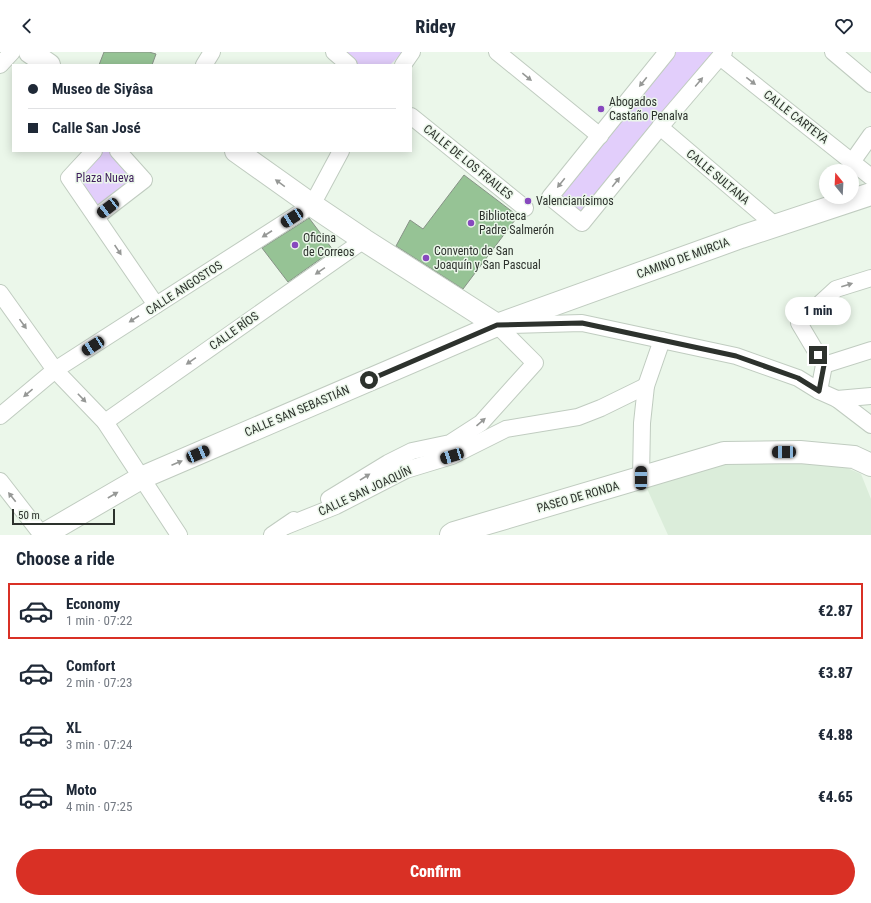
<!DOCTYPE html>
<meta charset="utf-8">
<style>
body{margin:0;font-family:"Roboto Condensed",sans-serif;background:#f6f6f7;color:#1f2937;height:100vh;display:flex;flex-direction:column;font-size:15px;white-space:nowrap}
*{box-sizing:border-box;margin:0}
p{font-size:13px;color:#747a83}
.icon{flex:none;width:22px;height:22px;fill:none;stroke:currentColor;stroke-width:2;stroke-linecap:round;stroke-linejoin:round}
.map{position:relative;height:483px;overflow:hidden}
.panel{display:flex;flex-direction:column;background:#fff;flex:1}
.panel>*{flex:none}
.guide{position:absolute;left:12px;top:12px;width:400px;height:88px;border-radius:0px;box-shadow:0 2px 10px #0003;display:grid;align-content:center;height:88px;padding:0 16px;background:#fff}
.needle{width:26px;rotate:342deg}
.tools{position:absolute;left:819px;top:112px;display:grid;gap:8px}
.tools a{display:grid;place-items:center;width:40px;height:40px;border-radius:50%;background:#fff;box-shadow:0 2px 10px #0003;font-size:20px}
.scale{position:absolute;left:12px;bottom:10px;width:103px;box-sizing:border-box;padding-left:4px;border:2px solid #2d322d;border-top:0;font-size:11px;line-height:14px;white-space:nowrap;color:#2d322d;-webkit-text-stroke:3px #ebf7ea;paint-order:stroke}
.end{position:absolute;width:18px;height:18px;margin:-9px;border:5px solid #2d322d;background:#fff;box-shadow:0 0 0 2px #fff}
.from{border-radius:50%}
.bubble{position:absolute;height:28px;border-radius:14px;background:#fff;box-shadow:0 2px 10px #0003;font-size:13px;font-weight:800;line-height:28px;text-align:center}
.car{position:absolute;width:12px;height:24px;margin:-12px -6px;border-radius:5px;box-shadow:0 0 3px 1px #0007;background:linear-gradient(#222 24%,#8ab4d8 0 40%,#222 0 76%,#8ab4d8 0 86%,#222 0)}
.guide b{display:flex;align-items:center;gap:14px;height:38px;font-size:15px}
.guide b+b{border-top:1px solid #e0e1e3}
.guide i{width:10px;height:10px;background:#1f2937}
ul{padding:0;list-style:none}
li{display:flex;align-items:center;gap:12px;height:56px;margin:0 8px 6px;padding:0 8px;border:2px solid transparent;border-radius:0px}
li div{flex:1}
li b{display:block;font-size:15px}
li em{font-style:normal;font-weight:800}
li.active{border-color:#d93025}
li>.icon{width:36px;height:36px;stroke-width:1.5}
h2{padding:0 16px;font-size:18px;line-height:48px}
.action{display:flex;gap:8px;margin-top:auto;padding:8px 16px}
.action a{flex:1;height:46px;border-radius:24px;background:#d93025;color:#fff;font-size:16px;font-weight:800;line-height:46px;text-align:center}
header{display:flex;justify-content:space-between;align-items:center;height:52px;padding:0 16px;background:#fff;font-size:18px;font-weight:800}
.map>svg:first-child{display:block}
.built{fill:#dbedda}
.green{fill:#e2cefb}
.building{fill:#96c395;stroke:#879287}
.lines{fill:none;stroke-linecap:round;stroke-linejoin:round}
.street-casing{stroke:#c0ccc0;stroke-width:18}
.secondary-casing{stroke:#c0ccc0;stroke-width:24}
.street{stroke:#fff;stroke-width:16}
.secondary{stroke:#fff;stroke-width:22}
.oneway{fill:#969896}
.route{stroke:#2d322d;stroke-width:5}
.poi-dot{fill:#8749be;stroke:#ebf7ea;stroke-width:1.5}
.labels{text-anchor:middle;stroke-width:3;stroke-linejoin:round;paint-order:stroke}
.poi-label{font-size:12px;fill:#2d322d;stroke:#ebf7ea;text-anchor:start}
.street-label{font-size:12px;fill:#2d322d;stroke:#ebf7ea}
.park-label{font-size:12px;fill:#3f1d5d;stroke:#ebf7ea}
</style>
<header><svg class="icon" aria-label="back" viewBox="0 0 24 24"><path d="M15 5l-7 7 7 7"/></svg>Ridey<svg class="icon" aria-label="heart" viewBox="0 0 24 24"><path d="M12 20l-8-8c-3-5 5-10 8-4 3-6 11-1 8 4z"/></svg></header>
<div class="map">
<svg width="871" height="483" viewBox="0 0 871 483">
<rect width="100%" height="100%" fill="#ebf7ea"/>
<polygon class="built" points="728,404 831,409 861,422 871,447 871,483 668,483 644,430"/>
<g class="green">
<polygon points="339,0 403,0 390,13 355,13"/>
<polygon points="667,0 724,0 582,171 550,145"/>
<polygon points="94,99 118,99 144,128 96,165 69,126"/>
</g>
<g class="building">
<polygon points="104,0 149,0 156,2 152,13 99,13"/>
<polygon points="464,123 518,164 463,237 396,194 410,168 423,177"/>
<polygon points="309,166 333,198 288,230 262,196"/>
</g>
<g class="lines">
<g class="street-casing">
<g id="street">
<polyline points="334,0 349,13"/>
<polyline points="497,0 600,84"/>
<polyline points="667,0 550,145 582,171 660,75 724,0"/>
<polyline points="833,0 871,32"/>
<polyline points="720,5 871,125"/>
<polyline points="0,13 12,0"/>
<polyline points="204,13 212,0"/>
<polyline points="403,13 412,0"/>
<polyline points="411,64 525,156"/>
<polyline points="660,75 776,174"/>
<polyline points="94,99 69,126 156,253"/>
<polyline points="852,110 871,83"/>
<polyline points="96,165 144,128 118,99"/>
<polyline points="0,241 55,318 105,370 179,483"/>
<polyline points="511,273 582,271 736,304 798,326 819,339 837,347 871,373"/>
<polyline points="824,313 871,298"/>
<polyline points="819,339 824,313 799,271 836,237 871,226"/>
<polyline points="837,347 871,344"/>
<polyline points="0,364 55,318 312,153 341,99"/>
<polyline points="105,370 364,188"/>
<polyline points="641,426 642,371 646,334 662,288"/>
<polyline points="0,429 42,483"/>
<polyline points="329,447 388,411 412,399 450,391 481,371 535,311 497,273"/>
<polyline points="286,474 336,454 406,418 452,404 506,377 578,365 601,356 646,334"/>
<polyline points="272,483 294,468"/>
</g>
</g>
<g class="secondary-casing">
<g id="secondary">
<polyline points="30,0 49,13"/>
<polyline points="236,99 312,153 364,188 497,273"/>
<polyline points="43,483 141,426 497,273 741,185 871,142"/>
<polyline points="451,483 454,481 724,401 800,400 854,405 871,413"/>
</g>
</g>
<use href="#street" class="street"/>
<use href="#secondary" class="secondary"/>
</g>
<defs><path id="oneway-solid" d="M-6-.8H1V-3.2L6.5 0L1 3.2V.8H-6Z"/></defs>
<g class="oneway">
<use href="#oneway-solid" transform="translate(527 25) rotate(39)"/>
<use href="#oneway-solid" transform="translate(751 29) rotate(38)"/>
<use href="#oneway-solid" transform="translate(643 30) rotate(129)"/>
<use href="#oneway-solid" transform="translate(699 30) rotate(-50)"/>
<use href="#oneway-solid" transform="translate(616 130) rotate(-51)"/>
<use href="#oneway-solid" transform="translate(280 131) rotate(-144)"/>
<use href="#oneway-solid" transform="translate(561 131) rotate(129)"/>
<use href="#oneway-solid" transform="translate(267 182) rotate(147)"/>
<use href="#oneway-solid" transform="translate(118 198) rotate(56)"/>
<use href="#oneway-solid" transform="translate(320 219) rotate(145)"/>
<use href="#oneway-solid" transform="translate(847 233) rotate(-17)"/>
<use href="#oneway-solid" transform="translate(134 267) rotate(147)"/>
<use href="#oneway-solid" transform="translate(23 272) rotate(54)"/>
<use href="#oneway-solid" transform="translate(191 309) rotate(145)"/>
<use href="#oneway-solid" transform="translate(28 341) rotate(140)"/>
<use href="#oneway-solid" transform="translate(82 346) rotate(46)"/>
<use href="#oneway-solid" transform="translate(481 370) rotate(-41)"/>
<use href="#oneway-solid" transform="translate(177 411) rotate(-23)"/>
<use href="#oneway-solid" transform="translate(365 425) rotate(-32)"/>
<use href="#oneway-solid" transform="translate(113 443) rotate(-30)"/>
<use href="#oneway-solid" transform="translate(12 445) rotate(-128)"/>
</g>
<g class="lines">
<polyline class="route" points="369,328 497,273 582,271 736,304 798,326 819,339 824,313 818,303"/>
</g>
<g class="poi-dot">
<circle cx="601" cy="57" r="4"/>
<circle cx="528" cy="149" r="4"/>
<circle cx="471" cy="171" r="4"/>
<circle cx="295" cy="193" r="4"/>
<circle cx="426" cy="206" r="4"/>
</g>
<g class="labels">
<g class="poi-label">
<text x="609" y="54">Abogados<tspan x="609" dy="14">Castaño Penalva</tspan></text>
<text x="536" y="153">Valencianísimos</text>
<text x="479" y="168">Biblioteca<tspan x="479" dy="14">Padre Salmerón</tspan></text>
<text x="303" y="190">Oficina<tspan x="303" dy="14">de Correos</tspan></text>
<text x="434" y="203">Convento de San<tspan x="434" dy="14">Joaquín y San Pascual</tspan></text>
</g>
<g class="street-label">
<text transform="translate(796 65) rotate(38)" y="4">CALLE CARTEYA</text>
<text transform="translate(468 110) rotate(39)" y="4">CALLE DE LOS FRAILES</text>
<text transform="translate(718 125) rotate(40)" y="4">CALLE SULTANA</text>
<text transform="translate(683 206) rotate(-20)" y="4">CAMINO DE MURCIA</text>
<text transform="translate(184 236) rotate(-33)" y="4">CALLE ANGOSTOS</text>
<text transform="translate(234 279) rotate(-35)" y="4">CALLE RÍOS</text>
<text transform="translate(297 359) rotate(-23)" y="4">CALLE SAN SEBASTIÁN</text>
<text transform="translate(365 439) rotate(-25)" y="4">CALLE SAN JOAQUÍN</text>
<text transform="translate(578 445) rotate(-16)" y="4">PASEO DE RONDA</text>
</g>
<g class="park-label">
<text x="105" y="130">Plaza Nueva</text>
</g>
</g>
</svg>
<div class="tools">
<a><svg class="needle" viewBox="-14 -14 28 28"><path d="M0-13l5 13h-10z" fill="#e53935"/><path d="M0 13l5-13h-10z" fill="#747a83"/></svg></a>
</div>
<div class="scale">50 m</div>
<i class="end from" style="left:369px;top:328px"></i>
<i class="end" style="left:818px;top:303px"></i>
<div class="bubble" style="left:785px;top:245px;width:66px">1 min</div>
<i class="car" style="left:108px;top:156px;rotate:232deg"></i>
<i class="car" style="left:292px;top:166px;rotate:237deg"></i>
<i class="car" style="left:93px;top:294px;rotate:237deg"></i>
<i class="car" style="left:784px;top:400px;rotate:269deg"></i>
<i class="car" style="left:198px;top:402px;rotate:67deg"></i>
<i class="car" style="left:452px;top:404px;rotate:253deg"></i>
<i class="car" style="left:641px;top:426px;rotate:0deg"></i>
<div class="guide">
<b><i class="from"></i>Museo de Siyâsa</b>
<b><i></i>Calle San José</b>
</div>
</div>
<section class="panel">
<h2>Choose a ride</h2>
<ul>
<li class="active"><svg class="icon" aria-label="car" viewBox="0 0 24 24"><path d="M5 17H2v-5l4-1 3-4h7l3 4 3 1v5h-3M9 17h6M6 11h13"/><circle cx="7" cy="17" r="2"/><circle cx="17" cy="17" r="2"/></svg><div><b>Economy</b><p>1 min · 07:22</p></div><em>€2.87</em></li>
<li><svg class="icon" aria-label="car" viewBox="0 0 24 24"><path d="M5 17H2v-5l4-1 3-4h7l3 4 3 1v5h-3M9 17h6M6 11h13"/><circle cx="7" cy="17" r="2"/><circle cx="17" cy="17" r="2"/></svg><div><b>Comfort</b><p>2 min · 07:23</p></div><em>€3.87</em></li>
<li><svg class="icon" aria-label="car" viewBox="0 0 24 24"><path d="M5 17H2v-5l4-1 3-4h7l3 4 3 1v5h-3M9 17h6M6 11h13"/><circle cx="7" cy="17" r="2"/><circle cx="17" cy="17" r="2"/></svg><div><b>XL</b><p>3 min · 07:24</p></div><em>€4.88</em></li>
<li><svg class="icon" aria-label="car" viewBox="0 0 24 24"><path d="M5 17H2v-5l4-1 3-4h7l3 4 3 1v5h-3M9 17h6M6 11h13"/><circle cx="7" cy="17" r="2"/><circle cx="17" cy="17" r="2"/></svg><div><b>Moto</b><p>4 min · 07:25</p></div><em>€4.65</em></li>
</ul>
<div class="action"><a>Confirm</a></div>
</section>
